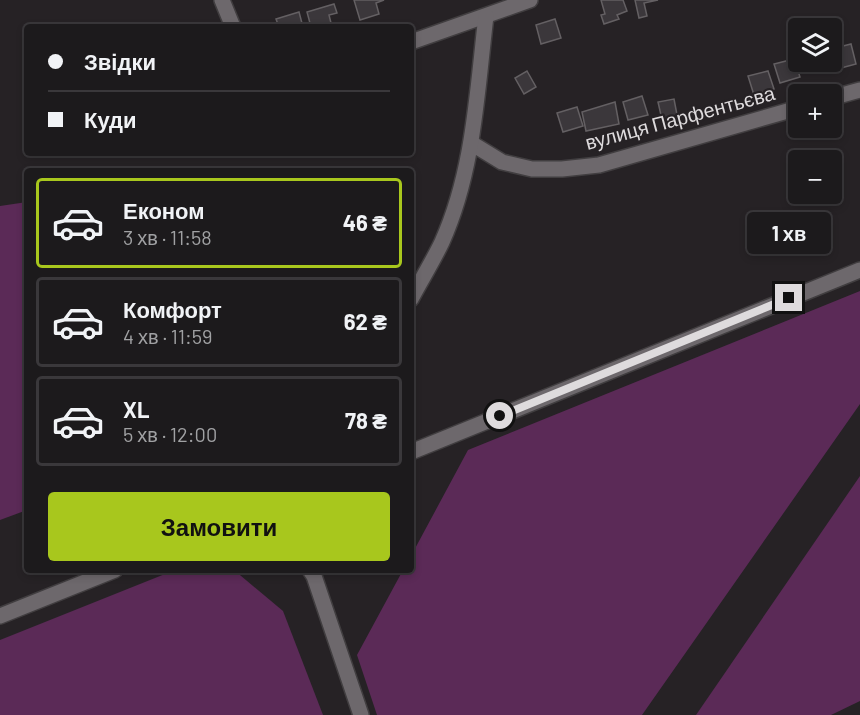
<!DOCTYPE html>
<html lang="uk">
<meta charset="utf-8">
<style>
body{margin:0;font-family:Barlow,sans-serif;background:#252325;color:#f1f3f6;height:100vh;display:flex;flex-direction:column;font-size:22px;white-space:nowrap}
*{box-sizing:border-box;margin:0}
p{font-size:20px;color:#a0a1a3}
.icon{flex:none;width:33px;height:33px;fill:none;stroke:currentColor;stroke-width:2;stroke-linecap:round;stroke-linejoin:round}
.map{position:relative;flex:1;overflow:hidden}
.sheet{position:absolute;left:24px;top:168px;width:390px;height:405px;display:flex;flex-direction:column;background:#1c1a1c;border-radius:6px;box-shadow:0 3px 9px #0003,0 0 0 2px #3a383b}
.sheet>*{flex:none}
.guide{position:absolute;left:24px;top:24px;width:390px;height:132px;border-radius:6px;box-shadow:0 3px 9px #0003,0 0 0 2px #3a383b;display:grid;align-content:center;height:132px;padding:0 24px;background:#1c1a1c}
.fabs{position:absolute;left:788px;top:18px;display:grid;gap:12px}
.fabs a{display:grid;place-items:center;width:54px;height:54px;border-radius:6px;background:#1c1a1c;box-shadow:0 3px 9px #0003,0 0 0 2px #3a383b;font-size:30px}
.end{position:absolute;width:27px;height:27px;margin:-14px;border:8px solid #dedbdd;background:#111;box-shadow:0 0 0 3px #111}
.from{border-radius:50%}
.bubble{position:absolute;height:42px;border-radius:6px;background:#1c1a1c;box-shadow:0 3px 9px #0003,0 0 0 2px #3a383b;font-size:20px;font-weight:700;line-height:42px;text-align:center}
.guide b{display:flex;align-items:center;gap:21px;height:57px;font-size:22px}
.guide b+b{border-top:2px solid #3a383b}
.guide i{width:15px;height:15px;background:#f1f3f6}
ul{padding:10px 0 0;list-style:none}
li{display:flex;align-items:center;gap:18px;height:90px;margin:0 12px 9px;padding:0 12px;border:3px solid #3a383b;border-radius:6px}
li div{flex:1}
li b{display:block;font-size:22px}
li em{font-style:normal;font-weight:700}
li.active{border-color:#a8c71d}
li>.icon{width:54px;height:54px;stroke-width:1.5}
.cta{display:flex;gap:12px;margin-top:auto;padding:12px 24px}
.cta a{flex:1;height:69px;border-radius:6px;background:#a8c71d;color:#111;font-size:24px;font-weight:700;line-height:69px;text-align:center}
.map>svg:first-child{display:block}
.green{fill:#5b2a57}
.building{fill:#3b373b;stroke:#646063;stroke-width:1.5}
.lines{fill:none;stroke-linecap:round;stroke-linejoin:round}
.minor-casing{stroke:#413e40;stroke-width:18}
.minor{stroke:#6d686c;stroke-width:15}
.route{stroke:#dedbdd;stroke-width:8}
.labels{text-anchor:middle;stroke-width:4.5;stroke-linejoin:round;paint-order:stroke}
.street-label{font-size:20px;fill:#dedbdd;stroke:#262225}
</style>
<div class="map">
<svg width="860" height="715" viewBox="0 0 860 715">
<rect width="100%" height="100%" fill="#262225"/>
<g class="green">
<polygon points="27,202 27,510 0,520 0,206"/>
<polygon points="860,291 860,404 642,715 377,715 357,655 403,570 411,570 411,556 468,450"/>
<polygon points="860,476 860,701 831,715 696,715"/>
<polygon points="175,570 234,570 283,611 323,715 0,715 0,640"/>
</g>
<g class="building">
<polygon points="354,0 384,0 376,3 379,14 360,20"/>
<polygon points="601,0 623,0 627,11 617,15 619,19 604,24 601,15 605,14"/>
<polygon points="635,0 658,0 644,3 647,16 639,18"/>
<polygon points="334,4 337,13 329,15 331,23 311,27 307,12"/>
<polygon points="299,12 303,27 279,27 276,19"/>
<polygon points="555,19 561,38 541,44 536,25"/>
<polygon points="851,44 856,64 826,72 824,62 831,62 831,49"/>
<polygon points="794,59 800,77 780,83 774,64"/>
<polygon points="527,71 536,87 524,94 515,78"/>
<polygon points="768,71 774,89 754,95 748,76"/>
<polygon points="642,96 648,115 628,120 623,102"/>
<polygon points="674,99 678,120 663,124 658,102"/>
<polygon points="615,102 619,124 586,131 582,112"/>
<polygon points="577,107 583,126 563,132 557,113"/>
</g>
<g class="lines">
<g class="minor-casing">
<g id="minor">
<polyline points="222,0 233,27"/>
<polyline points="411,42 530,0"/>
<polyline points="831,98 860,90"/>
<polyline points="471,143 502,162 532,169 562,169 599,165 798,108"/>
<path d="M411 299C421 280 433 261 442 242 474 171 477 91 486 16"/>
<polyline points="411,452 860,270"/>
<polyline points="310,570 314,576 361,715"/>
<polyline points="0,616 115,570"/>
</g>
</g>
<use href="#minor" class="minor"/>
</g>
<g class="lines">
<polyline class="route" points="500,416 789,298"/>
</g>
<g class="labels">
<g class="street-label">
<text transform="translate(680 118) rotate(-15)" y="7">вулиця Парфентьєва</text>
</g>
</g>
</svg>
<div class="fabs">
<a><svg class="icon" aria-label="layers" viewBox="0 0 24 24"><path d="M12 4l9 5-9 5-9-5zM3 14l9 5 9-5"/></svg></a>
<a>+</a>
<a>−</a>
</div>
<i class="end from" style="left:500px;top:416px"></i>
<i class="end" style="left:789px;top:298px"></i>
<div class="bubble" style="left:747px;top:212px;width:84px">1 хв</div>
<div class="guide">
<b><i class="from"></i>Звідки</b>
<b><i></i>Куди</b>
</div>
<section class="sheet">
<ul>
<li class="active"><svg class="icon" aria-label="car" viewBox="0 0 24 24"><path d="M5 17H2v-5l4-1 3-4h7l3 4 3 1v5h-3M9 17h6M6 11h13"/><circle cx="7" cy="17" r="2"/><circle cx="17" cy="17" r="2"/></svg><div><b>Економ</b><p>3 хв · 11:58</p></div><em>46 ₴</em></li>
<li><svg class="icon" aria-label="car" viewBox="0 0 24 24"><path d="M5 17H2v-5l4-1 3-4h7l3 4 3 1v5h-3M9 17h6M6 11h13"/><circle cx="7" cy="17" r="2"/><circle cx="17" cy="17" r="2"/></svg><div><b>Комфорт</b><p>4 хв · 11:59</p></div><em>62 ₴</em></li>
<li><svg class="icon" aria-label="car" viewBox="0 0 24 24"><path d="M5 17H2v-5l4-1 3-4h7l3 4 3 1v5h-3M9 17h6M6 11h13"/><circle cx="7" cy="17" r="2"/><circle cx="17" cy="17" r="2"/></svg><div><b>XL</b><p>5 хв · 12:00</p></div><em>78 ₴</em></li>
</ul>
<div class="cta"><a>Замовити</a></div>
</section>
</div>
